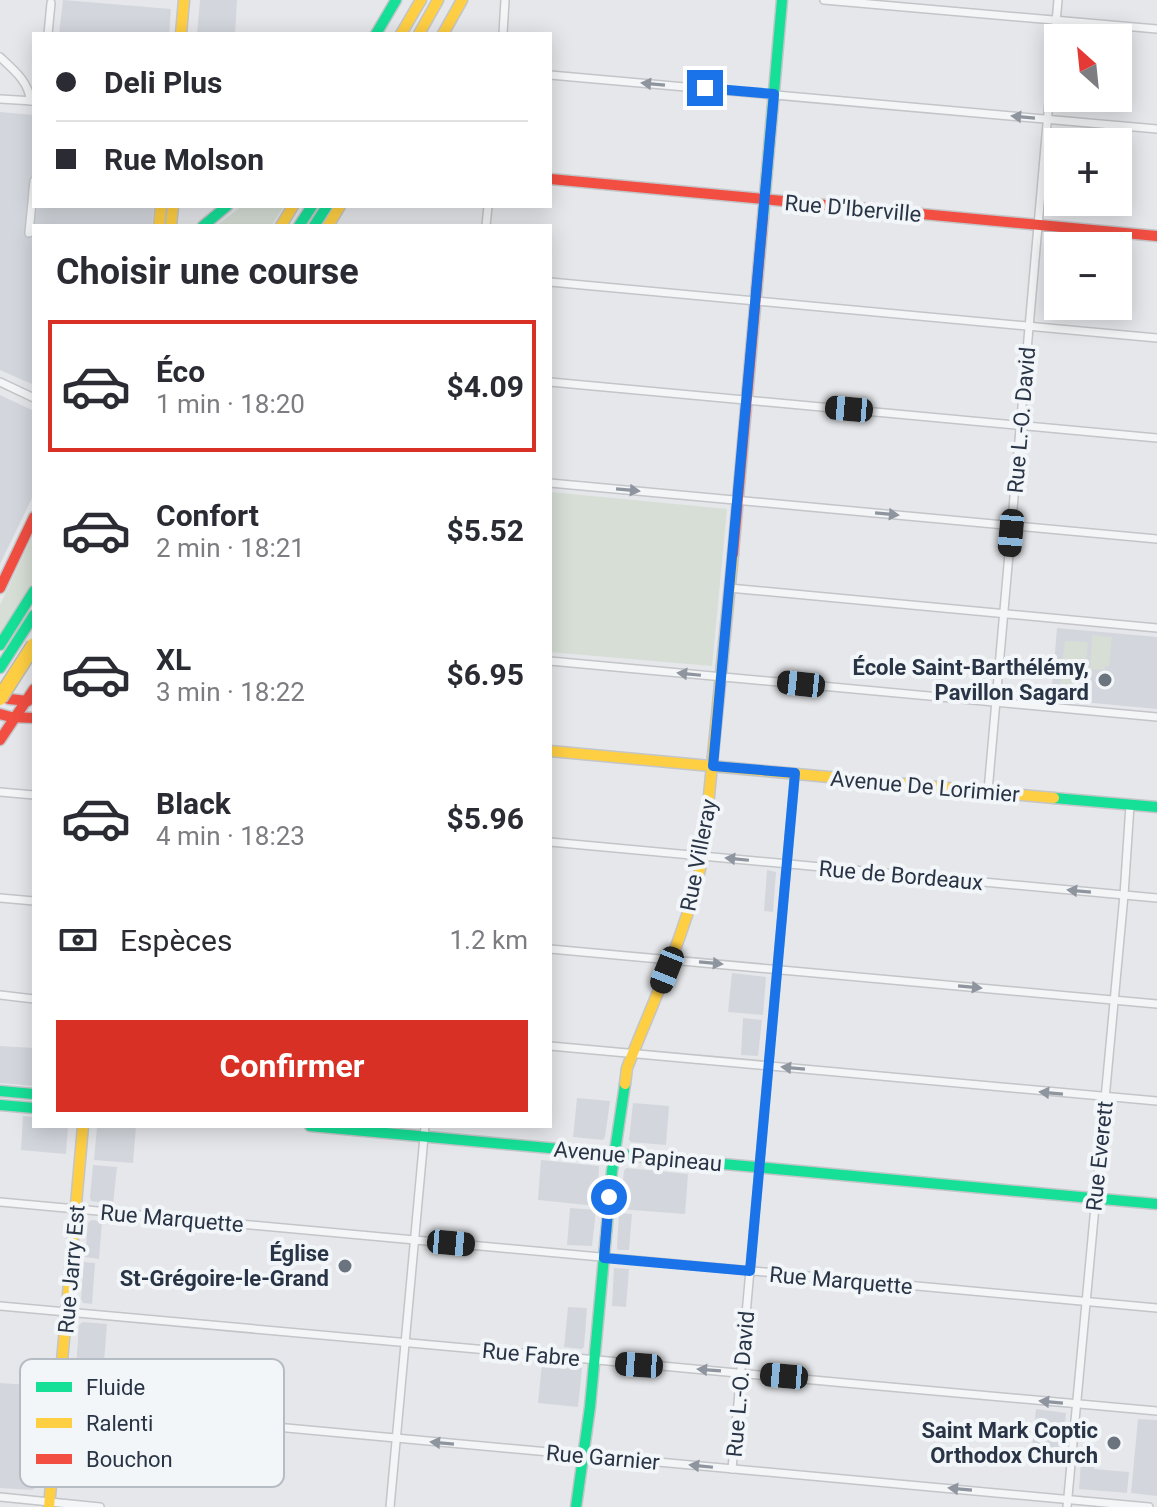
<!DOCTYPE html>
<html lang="fr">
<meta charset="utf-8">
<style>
body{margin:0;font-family:Roboto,sans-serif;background:#f2f2f3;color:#2b2b33;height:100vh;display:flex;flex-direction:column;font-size:30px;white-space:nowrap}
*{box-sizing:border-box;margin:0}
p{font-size:26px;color:#7c7c81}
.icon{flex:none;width:44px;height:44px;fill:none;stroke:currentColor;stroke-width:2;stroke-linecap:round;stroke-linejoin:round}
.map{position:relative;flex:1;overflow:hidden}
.sheet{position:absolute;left:32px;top:224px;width:520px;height:904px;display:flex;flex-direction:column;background:#fff;border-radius:0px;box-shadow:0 4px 20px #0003}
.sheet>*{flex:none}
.guide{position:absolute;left:32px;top:32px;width:520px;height:176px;border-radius:0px;box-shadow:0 4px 20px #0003;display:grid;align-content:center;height:176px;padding:0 24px;background:#fff}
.needle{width:52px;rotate:333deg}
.fabs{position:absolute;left:1044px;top:24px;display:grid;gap:16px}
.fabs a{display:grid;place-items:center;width:88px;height:88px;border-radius:0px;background:#fff;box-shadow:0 4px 20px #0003;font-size:40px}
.end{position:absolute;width:36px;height:36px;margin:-18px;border:10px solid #1a73e8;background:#fff;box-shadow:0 0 0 4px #fff}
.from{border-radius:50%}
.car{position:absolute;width:24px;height:48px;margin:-24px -12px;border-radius:10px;box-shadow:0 0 6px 2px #0007;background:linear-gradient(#222 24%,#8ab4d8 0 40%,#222 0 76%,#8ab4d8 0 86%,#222 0)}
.guide b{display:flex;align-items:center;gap:28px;height:76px;font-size:30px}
.guide b+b{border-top:2px solid #e1e1e2}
.guide i{width:20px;height:20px;background:#2b2b33}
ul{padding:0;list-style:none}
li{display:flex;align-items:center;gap:24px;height:132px;margin:0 16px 12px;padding:0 8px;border:4px solid transparent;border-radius:0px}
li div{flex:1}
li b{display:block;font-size:30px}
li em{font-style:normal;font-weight:700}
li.active{border-color:#d93025}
li>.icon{width:72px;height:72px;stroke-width:1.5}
h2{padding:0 24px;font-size:36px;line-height:96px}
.pay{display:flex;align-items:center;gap:20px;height:88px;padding:0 24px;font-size:30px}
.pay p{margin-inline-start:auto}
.button{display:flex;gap:16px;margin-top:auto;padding:16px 24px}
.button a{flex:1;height:92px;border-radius:0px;background:#d93025;color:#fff;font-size:32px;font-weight:700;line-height:92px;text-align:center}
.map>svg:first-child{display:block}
.built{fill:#d3d7dd}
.green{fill:#d6ded5}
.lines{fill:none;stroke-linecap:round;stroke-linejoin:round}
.street-casing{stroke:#c3c5c8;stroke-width:10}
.fast-casing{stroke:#c3c5c8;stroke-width:13}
.slow-casing{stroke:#c3c5c8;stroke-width:13}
.jam-casing{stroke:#c3c5c8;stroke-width:13}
.street{stroke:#f4f5f7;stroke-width:7}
.fast{stroke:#16e098;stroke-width:10}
.slow{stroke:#ffcf43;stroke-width:10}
.jam{stroke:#f24e42;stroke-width:10}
.slow-bridge-casing{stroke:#b7babf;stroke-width:17;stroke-linecap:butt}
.slow-bridge{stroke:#ffcf43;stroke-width:14}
.oneway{fill:#8e959e}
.route{stroke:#1a73e8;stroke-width:10}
.poi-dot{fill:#6b737f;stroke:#f3f6f9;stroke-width:3}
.labels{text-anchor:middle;stroke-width:8;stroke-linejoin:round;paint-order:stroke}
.street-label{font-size:22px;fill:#293546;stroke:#f3f6f9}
.poi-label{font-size:22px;font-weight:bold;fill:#293546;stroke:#f3f6f9;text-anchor:end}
.key{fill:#f3f6f9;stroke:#b6bcc3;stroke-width:2}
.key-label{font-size:22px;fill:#293546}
</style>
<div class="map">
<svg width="1157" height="1507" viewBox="0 0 1157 1507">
<rect width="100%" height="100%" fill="#e5e7ea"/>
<g class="built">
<polygon points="63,0 171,9 169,34 59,34"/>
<polygon points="200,0 237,0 235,34 197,34"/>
<polygon points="0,112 34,115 34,206 154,206 152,226 34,226 34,385 0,370"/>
<polygon points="0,395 34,411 34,494 0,564"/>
<polygon points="1057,628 1157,637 1157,709 1051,699"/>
<polygon points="767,870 776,872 773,912 764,911"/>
<polygon points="732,973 766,977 763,1015 728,1012"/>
<polygon points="743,1018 762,1020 758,1056 741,1055"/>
<polygon points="0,1046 34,1048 34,1086 0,1083"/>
<polygon points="577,1098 610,1101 605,1137 603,1140 573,1137"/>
<polygon points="633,1103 669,1106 666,1145 631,1142 629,1140"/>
<polygon points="23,1116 34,1117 34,1126 68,1126 66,1154 21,1150"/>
<polygon points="136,1126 133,1163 94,1160 97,1127"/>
<polygon points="541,1160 599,1166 597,1206 538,1200"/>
<polygon points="93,1165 117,1167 113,1204 91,1201 90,1197"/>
<polygon points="626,1168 688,1174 685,1214 620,1209 624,1171"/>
<polygon points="570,1208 596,1210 592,1246 567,1245"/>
<polygon points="619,1213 632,1214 629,1250 618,1250 617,1248"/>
<polygon points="91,1220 102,1221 99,1259 85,1257 88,1223"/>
<polygon points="84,1262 95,1263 92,1304 83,1303 81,1299"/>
<polygon points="614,1268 629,1269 626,1307 612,1306"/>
<polygon points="568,1307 587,1308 584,1347 582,1349 564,1347"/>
<polygon points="83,1322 107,1324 104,1362 112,1363 108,1402 76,1399 74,1396 79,1325"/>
<polygon points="542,1364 582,1368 578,1407 538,1403"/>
<polygon points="0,1383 44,1386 35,1488 32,1490 0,1488"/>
<polygon points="1036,1409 1066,1413 1062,1454 1036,1452 1032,1447"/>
<polygon points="1138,1419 1157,1420 1157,1496 1131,1493"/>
<polygon points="1081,1463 1094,1464 1094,1469 1129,1472 1127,1493 1079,1489"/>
</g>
<g class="green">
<polygon points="242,206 284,206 271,226 216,226"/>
<polygon points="550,492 727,509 712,666 550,652"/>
<polygon points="34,533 34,583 0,636 0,605"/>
<polygon points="1092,635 1112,637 1109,666 1105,666 1104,670 1090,669"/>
<polygon points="1065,641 1088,642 1083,691 1059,689"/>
</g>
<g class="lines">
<g class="street-casing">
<g id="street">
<polyline points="824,0 1157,29"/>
<polyline points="48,34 51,3"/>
<polyline points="503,34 505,0"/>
<path d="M0 57C13 69 30 83 30 101"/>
<polyline points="550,75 1157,129"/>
<polyline points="0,99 34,101"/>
<polyline points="486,226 488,206"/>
<polyline points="29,233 34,181"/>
<polyline points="550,282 1157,338"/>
<polyline points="0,382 34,398"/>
<polyline points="550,382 1157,438"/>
<polyline points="550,483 1157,539"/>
<polyline points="729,588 1157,628"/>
<polyline points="550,661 1157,717"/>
<polyline points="988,791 1058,0"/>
<polyline points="0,792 34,795"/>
<polyline points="550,842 1157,898"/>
<polyline points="0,898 34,901"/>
<polyline points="550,949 1157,1004"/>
<polyline points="0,995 34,999"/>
<polyline points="550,1046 1157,1101"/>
<polyline points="0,1202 1157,1308"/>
<path d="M0 1306 565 1357C762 1376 960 1393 1157 1411"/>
<polyline points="58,1407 1149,1507"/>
<polyline points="732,1469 795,773"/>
<polyline points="0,1497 100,1507"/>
<polyline points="390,1507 425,1126"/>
<polyline points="1067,1507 1124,895 1130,805"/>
</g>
</g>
<g class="fast-casing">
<g id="fast">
<polyline points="376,34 396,0"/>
<polyline points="763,217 782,0"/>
<polyline points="203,226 227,206"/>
<polyline points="299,226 312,206"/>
<polyline points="314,226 327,206"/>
<polyline points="0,645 34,591"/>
<polyline points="0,668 34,615"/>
<polyline points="1054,798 1157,807"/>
<polyline points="0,1091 34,1094"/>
<polyline points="0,1105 34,1108"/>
<polyline points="310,1126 1157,1204"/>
<polyline points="576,1507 590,1407 612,1171 625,1084"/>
</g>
</g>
<g class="slow-casing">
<g id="slow">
<polyline points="181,34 184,0"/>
<polyline points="401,34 421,0"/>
<polyline points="419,34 438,0"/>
<polyline points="443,34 462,0"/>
<polyline points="159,226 161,206"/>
<polyline points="171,226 173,206"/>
<polyline points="281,226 293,206"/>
<polyline points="328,226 340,206"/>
<polyline points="550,751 1054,798"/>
<path d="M625 1084 627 1068C654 999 688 929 703 856L733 554"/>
<polyline points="49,1507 83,1126"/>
</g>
</g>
<g class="jam-casing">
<g id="jam">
<polyline points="550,179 1157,236"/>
<polyline points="733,554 763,217"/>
<polyline points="0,588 34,517"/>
<polyline points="9,699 28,701"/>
<polyline points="0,714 11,717 34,718"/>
<polyline points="0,740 34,689"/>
</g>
</g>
<use href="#street" class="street"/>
<use href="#fast" class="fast"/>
<use href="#slow" class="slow"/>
<use href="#jam" class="jam"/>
<g class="slow-bridge-casing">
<polyline id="slow-bridge" points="0,698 34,645"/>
</g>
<use href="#slow-bridge" class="slow-bridge"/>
</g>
<defs><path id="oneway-solid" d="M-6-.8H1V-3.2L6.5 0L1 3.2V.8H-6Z" transform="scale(2)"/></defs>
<g class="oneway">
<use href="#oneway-solid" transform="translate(653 84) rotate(-175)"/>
<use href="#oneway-solid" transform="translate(1023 117) rotate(-175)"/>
<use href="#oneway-solid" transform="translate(628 490) rotate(5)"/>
<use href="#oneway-solid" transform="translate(887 514) rotate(5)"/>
<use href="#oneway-solid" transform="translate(689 674) rotate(-174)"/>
<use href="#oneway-solid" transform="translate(737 859) rotate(-174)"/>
<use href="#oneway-solid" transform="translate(1079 891) rotate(-175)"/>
<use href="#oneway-solid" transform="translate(711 963) rotate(5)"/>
<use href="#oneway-solid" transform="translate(970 987) rotate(5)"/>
<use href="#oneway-solid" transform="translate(793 1068) rotate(-175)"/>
<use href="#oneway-solid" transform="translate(1051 1093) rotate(-175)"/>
<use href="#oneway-solid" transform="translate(709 1370) rotate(-176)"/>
<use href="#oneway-solid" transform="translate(1051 1402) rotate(-175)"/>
<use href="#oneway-solid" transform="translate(442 1443) rotate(-175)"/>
<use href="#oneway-solid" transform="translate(701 1466) rotate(-174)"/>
<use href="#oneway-solid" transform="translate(960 1489) rotate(-175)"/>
</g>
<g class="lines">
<polyline class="route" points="609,1197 604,1258 750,1271 795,773 713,766 774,94 705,88"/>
</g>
<g class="poi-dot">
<circle cx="1105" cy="680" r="8"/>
<circle cx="345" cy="1266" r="8"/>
<circle cx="1114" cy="1443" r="8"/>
</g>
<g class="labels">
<g class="street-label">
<text transform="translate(853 208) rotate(5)" y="8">Rue D'Iberville</text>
<text transform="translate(1021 420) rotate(-85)" y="8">Rue L.-O. David</text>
<text transform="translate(925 786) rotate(5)" y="8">Avenue De Lorimier</text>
<text transform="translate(698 855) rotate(-79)" y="8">Rue Villeray</text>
<text transform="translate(901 875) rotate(5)" y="8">Rue de Bordeaux</text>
<text transform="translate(638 1156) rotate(5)" y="8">Avenue Papineau</text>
<text transform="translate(1099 1156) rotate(-84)" y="8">Rue Everett</text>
<text transform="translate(172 1218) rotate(5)" y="8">Rue Marquette</text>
<text transform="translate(71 1269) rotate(-85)" y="8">Rue Jarry Est</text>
<text transform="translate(841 1280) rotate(5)" y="8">Rue Marquette</text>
<text transform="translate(531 1354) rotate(5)" y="8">Rue Fabre</text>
<text transform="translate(740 1384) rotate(-85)" y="8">Rue L.-O. David</text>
<text transform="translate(603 1457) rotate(5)" y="8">Rue Garnier</text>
</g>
<g class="poi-label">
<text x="1089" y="675">École Saint-Barthélémy,<tspan x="1089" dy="25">Pavillon Sagard</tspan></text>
<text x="329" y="1261">Église<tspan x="329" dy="25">St-Grégoire-le-Grand</tspan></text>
<text x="1098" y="1438">Saint Mark Coptic<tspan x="1098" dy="25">Orthodox Church</tspan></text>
</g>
</g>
<rect x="20" y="1359" width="264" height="128" rx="12" class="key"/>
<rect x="36" y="1382" width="36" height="10" fill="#16e098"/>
<rect x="36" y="1418" width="36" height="10" fill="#ffcf43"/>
<rect x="36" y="1454" width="36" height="10" fill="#f24e42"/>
<g class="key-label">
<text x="86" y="1395">Fluide</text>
<text x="86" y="1431">Ralenti</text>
<text x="86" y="1467">Bouchon</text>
</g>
</svg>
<div class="fabs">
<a><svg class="needle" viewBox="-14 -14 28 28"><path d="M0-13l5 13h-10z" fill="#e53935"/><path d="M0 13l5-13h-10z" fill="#7c7c81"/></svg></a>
<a>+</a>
<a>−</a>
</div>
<i class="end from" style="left:609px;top:1197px"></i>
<i class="end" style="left:705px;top:88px"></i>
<i class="car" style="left:849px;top:409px;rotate:275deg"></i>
<i class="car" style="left:1011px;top:533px;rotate:185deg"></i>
<i class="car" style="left:801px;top:684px;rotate:276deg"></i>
<i class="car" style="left:667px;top:970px;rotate:202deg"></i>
<i class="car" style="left:451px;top:1243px;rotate:95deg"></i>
<i class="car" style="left:639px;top:1365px;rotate:274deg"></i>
<i class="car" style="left:784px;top:1376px;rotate:275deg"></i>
<div class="guide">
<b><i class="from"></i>Deli Plus</b>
<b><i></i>Rue Molson</b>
</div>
<section class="sheet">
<h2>Choisir une course</h2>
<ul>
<li class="active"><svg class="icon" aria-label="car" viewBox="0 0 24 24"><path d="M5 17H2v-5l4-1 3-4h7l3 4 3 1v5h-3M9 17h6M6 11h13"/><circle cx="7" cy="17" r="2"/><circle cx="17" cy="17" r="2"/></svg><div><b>Éco</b><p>1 min · 18:20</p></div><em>$4.09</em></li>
<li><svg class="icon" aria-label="car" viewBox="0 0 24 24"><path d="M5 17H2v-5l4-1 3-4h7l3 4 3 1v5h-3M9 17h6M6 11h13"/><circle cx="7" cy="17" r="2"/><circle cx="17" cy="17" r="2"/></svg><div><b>Confort</b><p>2 min · 18:21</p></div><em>$5.52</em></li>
<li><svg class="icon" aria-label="car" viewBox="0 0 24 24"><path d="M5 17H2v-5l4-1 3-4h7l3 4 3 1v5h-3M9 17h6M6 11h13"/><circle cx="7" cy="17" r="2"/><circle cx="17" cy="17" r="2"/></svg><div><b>XL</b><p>3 min · 18:22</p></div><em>$6.95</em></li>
<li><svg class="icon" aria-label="car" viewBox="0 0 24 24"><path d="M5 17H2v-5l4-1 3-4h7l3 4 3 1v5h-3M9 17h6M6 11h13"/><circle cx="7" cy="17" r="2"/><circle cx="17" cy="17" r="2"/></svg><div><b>Black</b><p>4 min · 18:23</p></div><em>$5.96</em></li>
</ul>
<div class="pay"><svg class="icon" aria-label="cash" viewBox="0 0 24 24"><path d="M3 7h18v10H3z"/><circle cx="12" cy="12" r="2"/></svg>Espèces<p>1.2 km</p></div>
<div class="button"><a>Confirmer</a></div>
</section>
</div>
